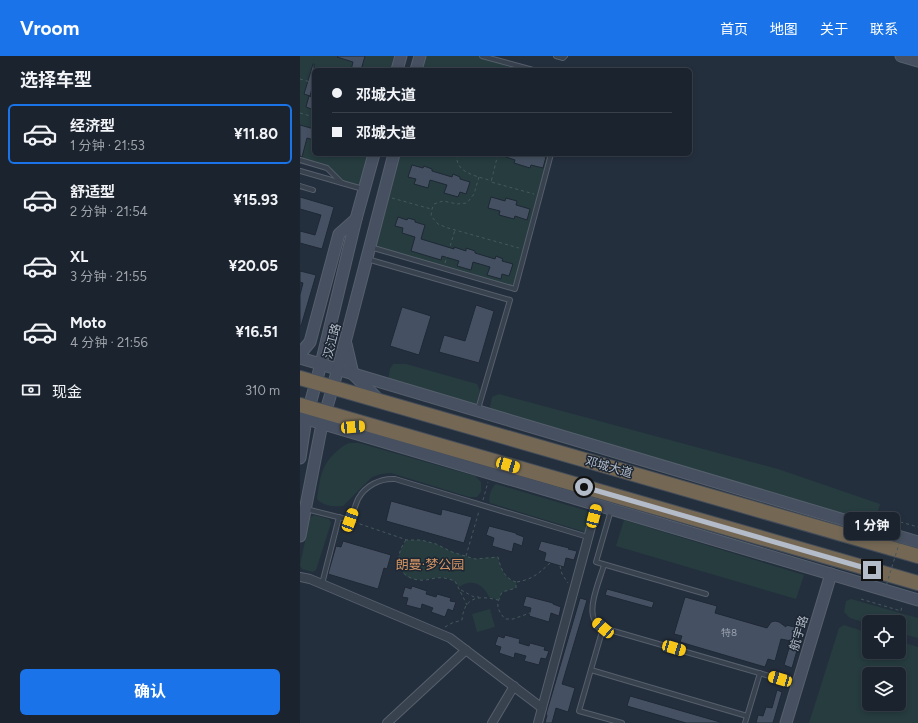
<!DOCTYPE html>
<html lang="zh">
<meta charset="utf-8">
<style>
body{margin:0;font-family:Figtree,"Noto Sans SC",sans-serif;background:#282f3a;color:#f1f3f6;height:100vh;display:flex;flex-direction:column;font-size:15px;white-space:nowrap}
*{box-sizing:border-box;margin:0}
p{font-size:13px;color:#a0a4aa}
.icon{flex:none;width:22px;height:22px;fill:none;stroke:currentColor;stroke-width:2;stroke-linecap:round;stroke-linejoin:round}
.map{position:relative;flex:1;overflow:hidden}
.sheet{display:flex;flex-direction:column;background:#1b232e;width:300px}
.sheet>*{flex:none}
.banner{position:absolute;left:12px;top:12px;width:380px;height:88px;border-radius:6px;box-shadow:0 2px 6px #0003,0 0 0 1px #39404a;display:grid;align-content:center;height:88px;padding:0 20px;background:#1b232e}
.fabs{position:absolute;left:562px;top:559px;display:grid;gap:8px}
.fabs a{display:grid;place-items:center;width:44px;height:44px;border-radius:6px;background:#1b232e;box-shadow:0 2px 6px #0003,0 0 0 1px #39404a;font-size:20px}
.end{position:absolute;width:18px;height:18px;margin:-9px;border:5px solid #b4bcc9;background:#111;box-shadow:0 0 0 2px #111}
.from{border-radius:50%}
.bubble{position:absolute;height:28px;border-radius:6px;background:#1b232e;box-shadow:0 2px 6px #0003,0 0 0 1px #39404a;font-size:13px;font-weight:700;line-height:28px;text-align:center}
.car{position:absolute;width:12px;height:24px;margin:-12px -6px;border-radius:5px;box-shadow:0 0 3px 1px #0007;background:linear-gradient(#f5c518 24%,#345 0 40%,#f5c518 0 76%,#345 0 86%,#f5c518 0)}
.banner b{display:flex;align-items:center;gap:14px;height:38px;font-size:15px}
.banner b+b{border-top:1px solid #39404a}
.banner i{width:10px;height:10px;background:#f1f3f6}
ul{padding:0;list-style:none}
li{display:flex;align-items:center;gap:12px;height:60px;margin:0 8px 6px;padding:0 12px;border:2px solid transparent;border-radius:6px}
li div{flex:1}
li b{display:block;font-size:15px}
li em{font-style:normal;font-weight:700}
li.selected{border-color:#1a73e8}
li>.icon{width:36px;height:36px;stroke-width:1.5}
h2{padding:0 20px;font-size:18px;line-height:48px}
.pay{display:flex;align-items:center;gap:10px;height:44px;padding:0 20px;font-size:15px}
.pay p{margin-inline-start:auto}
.primary-button{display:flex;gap:8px;margin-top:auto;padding:8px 20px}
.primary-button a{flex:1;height:46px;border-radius:6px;background:#1a73e8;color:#fff;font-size:16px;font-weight:700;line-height:46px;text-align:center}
header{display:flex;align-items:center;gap:24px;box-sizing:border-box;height:56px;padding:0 20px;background:#1a73e8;color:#fff}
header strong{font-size:19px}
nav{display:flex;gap:22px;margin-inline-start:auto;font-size:14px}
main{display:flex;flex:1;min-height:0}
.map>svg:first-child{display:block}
.green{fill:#263c3f;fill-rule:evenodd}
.building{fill:#455162;stroke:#1f2835}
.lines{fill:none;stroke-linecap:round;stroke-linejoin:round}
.lane-casing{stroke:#565f6c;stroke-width:6}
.street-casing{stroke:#565f6c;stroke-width:10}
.secondary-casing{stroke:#565f6c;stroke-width:13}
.highway-casing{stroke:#434c59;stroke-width:16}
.path{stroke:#44595c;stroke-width:1;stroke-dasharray:3 3;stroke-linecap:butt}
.lane{stroke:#38414e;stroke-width:4}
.street{stroke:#38414e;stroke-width:8}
.secondary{stroke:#465061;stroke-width:11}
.highway{stroke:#746855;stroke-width:14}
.path-bridge{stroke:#44595c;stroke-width:1;stroke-dasharray:3 3;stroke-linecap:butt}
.route{stroke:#b4bcc9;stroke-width:5}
.labels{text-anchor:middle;stroke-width:3;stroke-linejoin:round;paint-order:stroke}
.number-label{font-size:10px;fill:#98a1af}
.street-label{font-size:12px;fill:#b4bcc9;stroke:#1d2633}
.neighbourhood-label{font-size:13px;fill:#d59563;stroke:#1d2633}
</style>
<header>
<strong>Vroom</strong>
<nav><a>首页</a><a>地图</a><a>关于</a><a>联系</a></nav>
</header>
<main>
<section class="sheet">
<h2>选择车型</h2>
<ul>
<li class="selected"><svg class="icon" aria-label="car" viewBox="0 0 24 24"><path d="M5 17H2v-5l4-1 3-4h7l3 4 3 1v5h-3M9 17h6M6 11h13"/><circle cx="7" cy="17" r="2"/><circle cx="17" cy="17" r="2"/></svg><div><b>经济型</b><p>1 分钟 · 21:53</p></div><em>¥11.80</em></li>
<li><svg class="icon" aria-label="car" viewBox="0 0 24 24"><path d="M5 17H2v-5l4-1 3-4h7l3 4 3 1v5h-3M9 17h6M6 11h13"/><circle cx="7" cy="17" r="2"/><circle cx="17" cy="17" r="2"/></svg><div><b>舒适型</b><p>2 分钟 · 21:54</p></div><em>¥15.93</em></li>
<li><svg class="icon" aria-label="car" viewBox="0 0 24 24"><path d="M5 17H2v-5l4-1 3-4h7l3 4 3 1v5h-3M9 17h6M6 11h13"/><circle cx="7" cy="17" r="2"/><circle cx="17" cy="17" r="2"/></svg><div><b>XL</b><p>3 分钟 · 21:55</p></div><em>¥20.05</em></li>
<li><svg class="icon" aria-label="car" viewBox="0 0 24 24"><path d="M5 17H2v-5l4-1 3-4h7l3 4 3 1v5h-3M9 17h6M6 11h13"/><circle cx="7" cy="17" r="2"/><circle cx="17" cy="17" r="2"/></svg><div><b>Moto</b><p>4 分钟 · 21:56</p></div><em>¥16.51</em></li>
</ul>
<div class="pay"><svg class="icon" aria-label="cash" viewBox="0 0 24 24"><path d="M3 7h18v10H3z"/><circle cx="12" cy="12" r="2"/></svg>现金<p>310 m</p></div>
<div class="primary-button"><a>确认</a></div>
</section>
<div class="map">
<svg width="618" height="667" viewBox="0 0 618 667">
<rect width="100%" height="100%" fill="#242f3e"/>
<g class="green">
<polygon points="0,0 101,0 97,14 14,14 14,98 74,98 65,133 42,127 27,112 0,104"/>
<polygon points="120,0 182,0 233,14 116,14"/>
<polygon points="94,98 251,98 215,233 70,191"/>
<polygon points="93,308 106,308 177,328 180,335 177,346 171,353 88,324 90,313"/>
<polygon points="199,338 478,413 580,448 573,473 196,360 190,351 192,341"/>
<path d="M50 387H59L175 420 181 426V436L177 441H169L91 417 81 418 72 421 43 450C34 451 23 450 17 443 20 424 20 411 35 397 40 393 43 389 50 387Z"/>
<path d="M196 428 291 456 292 459 288 474 285 476 190 447C188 441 191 432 196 428Z"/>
<polygon points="14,459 29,463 31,467 16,514 13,516 2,513 0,509 10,462"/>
<polygon points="324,464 504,519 496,543 316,490"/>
<path d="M107 484H121L136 488 152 496 175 503 198 501C201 513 204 522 216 526V532L202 536 199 544 189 541C184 528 171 522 159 531 155 526 153 523 147 522 133 519 115 530 104 518 101 514 99 512 99 507 98 498 101 491 107 484Z"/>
<polygon points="551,543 618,562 618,582 599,577 599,566 569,566 569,568 550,562 544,556 546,545"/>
<polygon points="190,553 195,571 177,576 172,558"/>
<path d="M544 569 569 577V596H599V585L618 591V667H509L539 572ZM569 618H599V648H569Z"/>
</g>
<g class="building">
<polygon points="38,0 65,0 61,14 51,14 53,6 37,1"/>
<polygon points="13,8 14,8 14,25 10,40 4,38"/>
<polygon points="9,40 14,42 14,54 6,51"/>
<polygon points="0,69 14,73 14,84 7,82 2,101 0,100"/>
<polygon points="201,98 234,98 246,101 243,112 231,109 230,112 214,107 215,104 200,99"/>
<polygon points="112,109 123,112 124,110 132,113 132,115 152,121 153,118 160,121 160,123 170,126 166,138 160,136 158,141 144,137 147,129 130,124 128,132 114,128 116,123 108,121"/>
<polygon points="0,141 34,151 22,193 0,187 0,175 15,179 21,159 0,153"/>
<polygon points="191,141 205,145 206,142 217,145 216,149 230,153 227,164 215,160 214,163 199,159 200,155 188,152"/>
<polygon points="98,161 107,164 108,162 115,164 115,166 125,169 121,183 154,193 154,191 166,195 166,192 175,195 175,197 195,203 196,200 203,203 202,205 213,208 209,220 202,218 201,223 187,219 190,211 173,206 171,214 157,210 159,205 142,200 141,204 111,195 115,181 102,177 103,172 95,170"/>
<polygon points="0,215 16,219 1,270 0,270 0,239 3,227 0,226"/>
<polygon points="176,249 194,255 179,307 139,296 144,279 165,285"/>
<polygon points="102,251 131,260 119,299 90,290"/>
<polygon points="91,445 141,459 142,453 172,461 164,487 86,465"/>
<polygon points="189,470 216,477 216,478 224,481 222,490 214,487 212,496 192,490 194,482 186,479"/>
<polygon points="43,485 91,499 87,513 84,512 78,533 28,518 36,490 41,491"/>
<polygon points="241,485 269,492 268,493 277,495 274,504 266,502 264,511 244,505 246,497 238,494"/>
<polygon points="112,530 127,535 126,538 136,541 137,538 151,542 150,545 156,546 153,555 148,553 145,561 131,556 133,552 122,548 121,553 106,549 108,542 102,541 105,531 111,533"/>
<polygon points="307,533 354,546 352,552 305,539"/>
<polygon points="226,540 253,547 253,548 261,551 259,560 251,557 249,566 229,560 231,552 223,550"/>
<polygon points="385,541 417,550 415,557 467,572 471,566 475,565 479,566 486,571 486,569 503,573 492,612 484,609 491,585 481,583 475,605 468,603 465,611 380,586 382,580 374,578"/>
<polygon points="280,542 287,544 262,628 275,632 268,656 256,652 252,667 245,667 247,659 246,659 247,655"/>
<polygon points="205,579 220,583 219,587 229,590 230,587 245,591 244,594 249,595 246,603 241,602 239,609 224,605 226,600 215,597 214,602 199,597 201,591 195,589 198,580 204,582"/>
<polygon points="477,634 482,636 473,667 456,667 458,659 463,660 466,651 472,652"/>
<polygon points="330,640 420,666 420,667 386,667 327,650"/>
</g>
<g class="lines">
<g class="lane-casing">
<g id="lane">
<polyline points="182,0 233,14"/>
<polyline points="256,0 263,2 265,0"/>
<polyline points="0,104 27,112 42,127 63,133"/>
<polyline points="0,115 42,127"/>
<polyline points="0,130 13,134"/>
<polyline points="70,191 215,233 251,98"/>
<polyline points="67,203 210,244 178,353"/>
<path d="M6 453 50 464C53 457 55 450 58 443 65 430 80 422 95 423L288 481"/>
<polyline points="311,454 296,506 406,538"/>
<polyline points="22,528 39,461"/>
<path d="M303 572C300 570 296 567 294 563 288 550 300 523 304 509"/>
<polyline points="291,614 447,660"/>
<polyline points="322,667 279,655 303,572 497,628"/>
<polyline points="445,667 460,617"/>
</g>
</g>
<g class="street-casing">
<g id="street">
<polyline points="0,521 10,523 150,582 242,652 297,449"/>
<polyline points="87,667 166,594"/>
<polyline points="192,667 214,630"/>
<polyline points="238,667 242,652"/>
</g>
</g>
<g class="secondary-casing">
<g id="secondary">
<polyline points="601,0 618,5"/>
<polyline points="97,14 101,0"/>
<polyline points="116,14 120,0"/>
<polyline points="46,288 53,318 80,345"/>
<polyline points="0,298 10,286 39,178 56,163"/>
<polyline points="0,302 618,486"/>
<polyline points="0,361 618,544"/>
<polyline points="0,402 6,363 21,308 56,163 74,98"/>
<polyline points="0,480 22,368 38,313 94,98"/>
<polyline points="486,667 531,518"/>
</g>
</g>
<g class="highway-casing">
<g id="highway">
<polyline points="0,322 618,500"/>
<polyline points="0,349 618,527"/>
</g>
</g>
<g class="path">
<polyline points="0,23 14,27"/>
<polyline points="0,57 14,61"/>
<path d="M157 98C154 117 177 120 192 125"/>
<polyline points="198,98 191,126 234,138"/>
<polyline points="179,121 174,138 167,147 157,148 143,145 134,148 132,153 131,160 138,168 148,172 219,192"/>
<polyline points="92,142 131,153"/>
<polyline points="145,207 155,174"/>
<polyline points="183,444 188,426"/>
<polyline points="583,461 618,471"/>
<path d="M54 466 107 484H121L136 488 152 496 175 503 198 501C201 513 204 522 216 526V532L202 536C196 549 196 552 205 563H213L230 557"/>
<path d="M106 484C101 491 98 498 99 507 100 519 113 525 124 524 129 524 133 522 137 522 143 521 149 523 155 525L167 549"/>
<polyline points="166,500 179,455"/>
<polyline points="260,510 262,518 268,527"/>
<path d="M217 526C233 523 238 518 250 507"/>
<polyline points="161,534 174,541 179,541"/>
<polyline points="561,543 601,555 602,549"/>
<path d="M145 571 152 567 162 564C164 541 178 539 198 544"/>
</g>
<use href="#lane" class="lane"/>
<use href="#street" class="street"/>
<use href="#secondary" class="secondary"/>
<use href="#highway" class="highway"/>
<polyline class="path-bridge" points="583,540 603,475"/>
</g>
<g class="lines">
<polyline class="route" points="284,431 572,514"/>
</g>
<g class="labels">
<g class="number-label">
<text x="429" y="580">特8</text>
</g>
<g class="street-label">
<text transform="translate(32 285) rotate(-75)" y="4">汉江路</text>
<text transform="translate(309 411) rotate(16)" y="4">邓城大道</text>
<text transform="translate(499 577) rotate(-73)" y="4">航宇路</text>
</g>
<g class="neighbourhood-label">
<text x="130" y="513">朗曼·梦公园</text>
</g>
</g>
</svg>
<div class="fabs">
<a><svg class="icon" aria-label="locate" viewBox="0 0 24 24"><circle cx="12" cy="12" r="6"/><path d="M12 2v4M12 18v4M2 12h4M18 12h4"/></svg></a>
<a><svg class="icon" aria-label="layers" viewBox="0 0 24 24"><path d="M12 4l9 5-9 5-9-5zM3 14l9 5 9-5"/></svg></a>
</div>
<i class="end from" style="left:284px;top:431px"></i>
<i class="end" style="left:572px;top:514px"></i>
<div class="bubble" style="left:544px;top:456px;width:56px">1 分钟</div>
<i class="car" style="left:53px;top:371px;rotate:85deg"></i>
<i class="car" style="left:208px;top:409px;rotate:106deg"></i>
<i class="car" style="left:294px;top:460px;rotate:15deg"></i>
<i class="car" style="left:50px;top:464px;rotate:20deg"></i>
<i class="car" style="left:303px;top:572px;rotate:311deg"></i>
<i class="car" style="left:374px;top:592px;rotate:106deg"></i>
<i class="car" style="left:480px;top:623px;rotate:286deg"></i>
<div class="banner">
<b><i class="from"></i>邓城大道</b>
<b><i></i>邓城大道</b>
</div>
</div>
</main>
